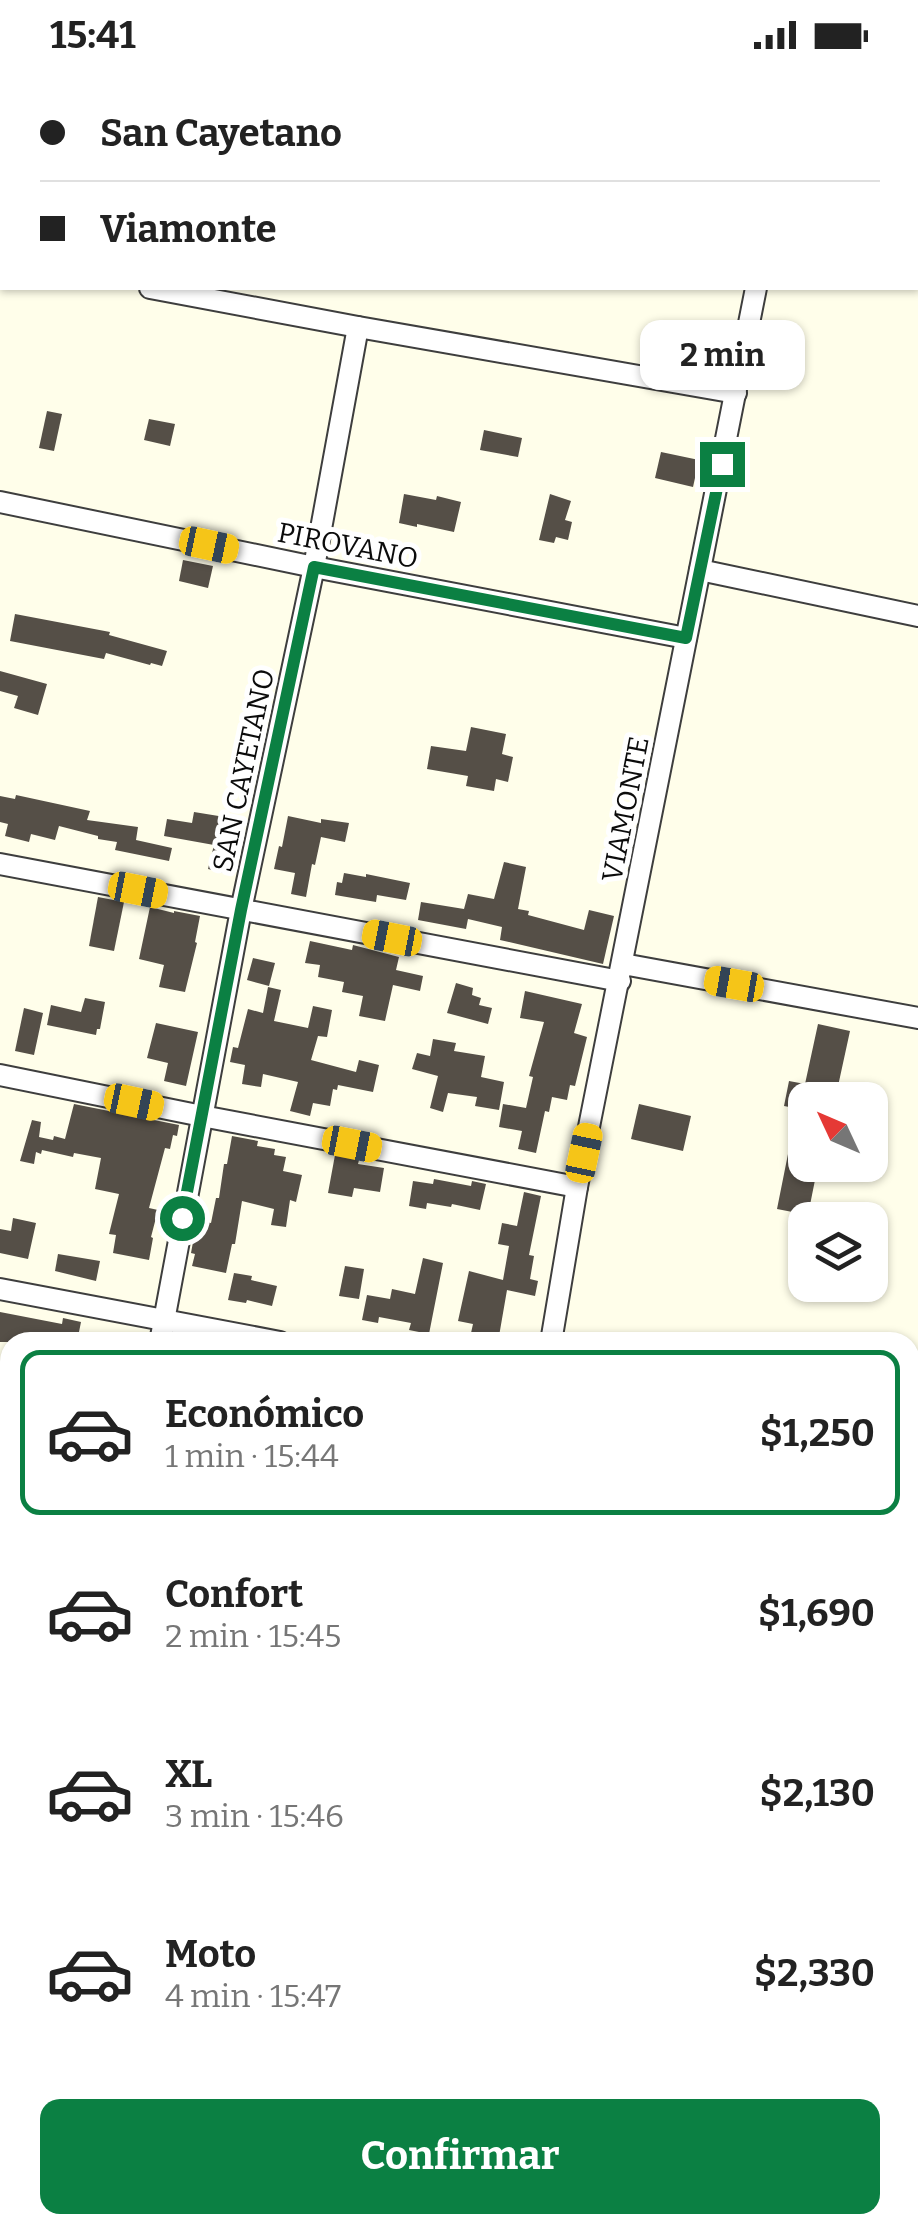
<!DOCTYPE html>
<html lang="es">
<meta charset="utf-8">
<style>
body{margin:0;font-family:Bitter,serif;background:#f2f2f2;color:#222;height:100vh;display:flex;flex-direction:column;font-size:38px;white-space:nowrap}
*{box-sizing:border-box;margin:0}
p{font-size:32px;color:#767676}
.icon{flex:none;width:55px;height:55px;fill:none;stroke:currentColor;stroke-width:2;stroke-linecap:round;stroke-linejoin:round}
.map{position:relative;flex:1;overflow:hidden}
.drawer{position:absolute;left:0px;top:1262px;width:920px;height:902px;display:flex;flex-direction:column;background:#fff;border-radius:30px 30px 0 0;box-shadow:0 2px 8px #0004}
.drawer>*{flex:none}
.hud{position:absolute;left:0px;top:0px;width:920px;height:220px;box-shadow:0 2px 8px #0004;display:grid;align-content:center;height:220px;padding:0 40px;background:#fff}
.needle{width:65px;rotate:314deg}
.buttons{position:absolute;left:788px;top:1012px;display:grid;gap:20px}
.buttons a{display:grid;place-items:center;width:100px;height:100px;border-radius:20px;background:#fff;box-shadow:0 2px 8px #0004;font-size:50px}
.end{position:absolute;width:45px;height:45px;margin:-22px;border:12px solid #0b8043;background:#fff;box-shadow:0 0 0 5px #fff}
.from{border-radius:50%}
.bubble{position:absolute;height:70px;border-radius:20px;background:#fff;box-shadow:0 2px 8px #0004;font-size:32px;font-weight:700;line-height:70px;text-align:center}
.car{position:absolute;width:30px;height:60px;margin:-30px -15px;border-radius:12px;box-shadow:0 0 8px 2px #0007;background:linear-gradient(#f5c518 24%,#345 0 40%,#f5c518 0 76%,#345 0 86%,#f5c518 0)}
.hud b{display:flex;align-items:center;gap:35px;height:95px;font-size:38px}
.hud b+b{border-top:2px solid #e0e0e0}
.hud i{width:25px;height:25px;background:#222}
ul{padding:18px 0 0;list-style:none}
li{display:flex;align-items:center;gap:30px;height:165px;margin:0 20px 15px;padding:0 20px;border:5px solid transparent;border-radius:20px}
li div{flex:1}
li b{display:block;font-size:38px}
li em{font-style:normal;font-weight:700}
li.active{border-color:#0b8043}
li>.icon{width:90px;height:90px;stroke-width:1.5}
.cta{display:flex;gap:20px;margin-top:auto;padding:20px 40px}
.cta a{flex:1;height:115px;border-radius:20px;background:#0b8043;color:#fff;font-size:40px;font-weight:700;line-height:115px;text-align:center}
.status{display:flex;justify-content:space-between;align-items:center;height:70px;padding:0 50px;background:#fff;direction:ltr}
.status svg{height:28px;fill:currentColor}
.map>svg:first-child{display:block}
.building{fill:#554f47}
.lines{fill:none;stroke-linecap:round;stroke-linejoin:round}
.minor-casing{stroke:#3e3e3e;stroke-width:24}
.major-casing{stroke:#1c1c1c;stroke-width:29}
.minor{stroke:#fff;stroke-width:20}
.major{stroke:#fff05a;stroke-width:25}
.route{stroke:#0b8043;stroke-width:12}
.labels{text-anchor:middle;stroke-width:10;stroke-linejoin:round;paint-order:stroke}
.street-label{font-size:28px;fill:#0b0b0b;stroke:#fff}
</style>
<div class="status"><b>15:41</b><svg viewBox="0 0 49 12"><path d="M0 12V9h3v3zM5 12V6h3v6zM10 12V3h3v9zM15 12V0h3v12zM26 1h20v11H26zM47 4h2v5h-2z"/></svg></div>
<div class="map">
<svg width="918" height="2164" viewBox="0 0 918 2164">
<rect width="100%" height="100%" fill="#fffeea"/>
<g class="building">
<polygon points="47,341 62,344 54,381 39,378"/>
<polygon points="149,349 175,354 170,376 144,370"/>
<polygon points="484,360 522,368 518,387 480,380"/>
<polygon points="661,382 699,390 693,417 655,408"/>
<polygon points="404,424 436,430 437,426 461,432 454,462 417,454 417,457 399,453"/>
<polygon points="550,424 571,431 565,450 572,452 568,470 556,467 554,473 539,470"/>
<polygon points="183,490 213,496 208,518 179,511"/>
<polygon points="15,544 110,562 109,565 167,581 162,596 151,593 150,595 106,583 104,589 10,571"/>
<polygon points="0,601 47,614 38,645 14,638 18,626 0,621"/>
<polygon points="471,657 506,664 502,684 513,687 508,712 496,709 494,721 466,716 468,706 427,699 431,676 466,681"/>
<polygon points="16,725 90,741 87,750 138,757 136,770 172,778 169,791 115,780 117,772 98,769 98,766 59,756 55,770 31,764 29,772 5,766 8,754 0,752 0,726 15,729"/>
<polygon points="194,742 237,749 229,804 208,799 214,775 164,766 167,749 192,753"/>
<polygon points="288,746 321,753 321,749 349,753 345,772 321,767 315,795 312,794 306,827 291,824 295,803 274,799 279,776 282,777"/>
<polygon points="504,792 526,797 518,839 529,841 528,845 584,860 589,840 614,846 603,894 500,870 502,857 468,849 466,859 418,850 421,832 464,839 468,824 494,829"/>
<polygon points="344,803 366,807 366,804 410,813 406,830 377,825 376,832 335,825 337,812 342,813"/>
<polygon points="98,827 124,832 114,881 89,876"/>
<polygon points="150,837 174,843 174,841 200,846 195,872 197,873 185,922 159,917 164,895 139,889"/>
<polygon points="310,871 352,880 353,875 399,887 396,900 423,906 420,921 393,915 385,951 359,946 363,926 342,922 344,912 318,907 320,895 305,893"/>
<polygon points="253,888 275,893 269,916 247,910"/>
<polygon points="456,913 473,918 472,925 481,928 479,935 492,938 488,954 447,943"/>
<polygon points="268,917 281,920 274,951 308,958 313,936 332,940 327,967 318,966 311,990 356,1002 359,990 379,995 373,1022 338,1015 337,1020 333,1019 330,1036 313,1033 310,1046 290,1041 298,1012 263,1004 261,1017 242,1014 245,995 230,992 233,977 238,978 248,939 263,943"/>
<polygon points="525,921 582,934 574,963 587,967 575,1016 570,1015 567,1030 552,1027 549,1042 545,1041 536,1083 518,1079 522,1061 499,1057 503,1034 526,1038 533,1007 529,1006 544,952 520,948"/>
<polygon points="85,928 105,932 100,959 97,959 96,965 47,955 51,935 81,942"/>
<polygon points="24,938 43,943 34,985 15,981"/>
<polygon points="156,953 198,962 186,1016 164,1011 168,993 147,988"/>
<polygon points="818,954 850,961 835,1030 805,1030 805,1040 784,1036 789,1011 805,1014"/>
<polygon points="433,969 456,973 454,981 485,986 481,1007 504,1012 499,1040 475,1036 477,1027 448,1023 443,1042 430,1038 438,1006 412,999 417,983 430,986"/>
<polygon points="74,1034 179,1055 177,1066 173,1065 170,1079 165,1078 149,1138 158,1140 151,1167 153,1168 149,1190 113,1183 116,1165 109,1164 119,1124 95,1119 101,1088 74,1083 73,1087 42,1080 41,1084 36,1082 34,1094 20,1091 32,1050 41,1052 39,1067 53,1070 54,1066 65,1069"/>
<polygon points="639,1034 691,1046 683,1081 631,1069"/>
<polygon points="232,1066 258,1071 257,1076 275,1079 274,1085 286,1087 283,1101 302,1105 296,1132 290,1130 286,1157 271,1155 274,1139 242,1131 235,1174 232,1174 226,1203 192,1196 195,1184 191,1183 197,1150 211,1153 216,1128 219,1128 224,1094 227,1094"/>
<polygon points="790,1074 805,1076 805,1095 818,1095 808,1145 777,1139"/>
<polygon points="335,1085 359,1090 358,1094 384,1098 380,1122 354,1118 352,1127 328,1123"/>
<polygon points="434,1109 471,1116 472,1111 486,1114 480,1140 452,1134 451,1137 427,1133 426,1139 409,1136 413,1111 433,1114"/>
<polygon points="524,1122 541,1126 529,1185 534,1186 530,1209 538,1211 535,1226 507,1220 498,1272 469,1272 473,1254 458,1251 469,1201 503,1210 509,1176 498,1174 502,1153 517,1156"/>
<polygon points="13,1148 36,1153 28,1189 0,1183 0,1159 11,1161"/>
<polygon points="58,1184 100,1191 96,1211 55,1201"/>
<polygon points="423,1188 443,1193 429,1264 409,1260 411,1253 379,1247 378,1253 362,1250 367,1225 390,1229 392,1219 415,1224"/>
<polygon points="345,1196 364,1199 359,1229 339,1226"/>
<polygon points="234,1203 252,1206 251,1210 277,1216 272,1236 247,1230 246,1233 228,1230"/>
<polygon points="0,1242 62,1254 63,1248 81,1252 77,1272 0,1272"/>
</g>
<g class="lines">
<g class="minor-casing">
<g id="minor">
<polyline points="795,2 796,0"/>
<polyline points="0,189 2,190"/>
<polyline points="150,218 358,257 736,323"/>
<polyline points="0,432 314,497 686,568"/>
<polyline points="700,500 918,546"/>
<polyline points="0,794 620,911"/>
<polyline points="623,894 918,948"/>
<polyline points="0,1005 202,1046 577,1117"/>
<polyline points="0,1219 280,1272"/>
<polyline points="160,1272 241,840 314,497 358,257"/>
<polyline points="551,1272 577,1117 756,218"/>
<polyline points="910,1444 918,1445"/>
<polyline points="0,1552 0,1578"/>
<polyline points="910,1782 918,1787"/>
<polyline points="0,2026 10,2016"/>
<polyline points="614,2155 615,2164"/>
<polyline points="692,2158 692,2155"/>
</g>
</g>
<g class="major-casing">
<g id="major">
<polyline points="910,1354 918,1352"/>
<polyline points="0,1515 10,1515"/>
</g>
</g>
<use href="#minor" class="minor"/>
<use href="#major" class="major"/>
</g>
<g class="lines">
<polyline class="route" points="182,1148 241,840 314,497 686,568 722,394"/>
</g>
<g class="labels">
<g class="street-label">
<text transform="translate(348 475) rotate(11)" y="10">PIROVANO</text>
<text transform="translate(243 700) rotate(-78)" y="10">SAN CAYETANO</text>
<text transform="translate(625 739) rotate(-79)" y="10">VIAMONTE</text>
</g>
</g>
</svg>
<div class="buttons">
<a><svg class="needle" viewBox="-14 -14 28 28"><path d="M0-13l5 13h-10z" fill="#e53935"/><path d="M0 13l5-13h-10z" fill="#767676"/></svg></a>
<a><svg class="icon" aria-label="layers" viewBox="0 0 24 24"><path d="M12 4l9 5-9 5-9-5zM3 14l9 5 9-5"/></svg></a>
</div>
<i class="end from" style="left:182px;top:1148px"></i>
<i class="end" style="left:722px;top:394px"></i>
<div class="bubble" style="left:640px;top:250px;width:165px">2 min</div>
<i class="car" style="left:209px;top:475px;rotate:102deg"></i>
<i class="car" style="left:138px;top:820px;rotate:101deg"></i>
<i class="car" style="left:392px;top:868px;rotate:281deg"></i>
<i class="car" style="left:734px;top:914px;rotate:280deg"></i>
<i class="car" style="left:134px;top:1032px;rotate:102deg"></i>
<i class="car" style="left:352px;top:1074px;rotate:101deg"></i>
<i class="car" style="left:584px;top:1083px;rotate:12deg"></i>
<div class="hud">
<b><i class="from"></i>San Cayetano</b>
<b><i></i>Viamonte</b>
</div>
<section class="drawer">
<ul>
<li class="active"><svg class="icon" aria-label="car" viewBox="0 0 24 24"><path d="M5 17H2v-5l4-1 3-4h7l3 4 3 1v5h-3M9 17h6M6 11h13"/><circle cx="7" cy="17" r="2"/><circle cx="17" cy="17" r="2"/></svg><div><b>Económico</b><p>1 min · 15:44</p></div><em>$1,250</em></li>
<li><svg class="icon" aria-label="car" viewBox="0 0 24 24"><path d="M5 17H2v-5l4-1 3-4h7l3 4 3 1v5h-3M9 17h6M6 11h13"/><circle cx="7" cy="17" r="2"/><circle cx="17" cy="17" r="2"/></svg><div><b>Confort</b><p>2 min · 15:45</p></div><em>$1,690</em></li>
<li><svg class="icon" aria-label="car" viewBox="0 0 24 24"><path d="M5 17H2v-5l4-1 3-4h7l3 4 3 1v5h-3M9 17h6M6 11h13"/><circle cx="7" cy="17" r="2"/><circle cx="17" cy="17" r="2"/></svg><div><b>XL</b><p>3 min · 15:46</p></div><em>$2,130</em></li>
<li><svg class="icon" aria-label="car" viewBox="0 0 24 24"><path d="M5 17H2v-5l4-1 3-4h7l3 4 3 1v5h-3M9 17h6M6 11h13"/><circle cx="7" cy="17" r="2"/><circle cx="17" cy="17" r="2"/></svg><div><b>Moto</b><p>4 min · 15:47</p></div><em>$2,330</em></li>
</ul>
<div class="cta"><a>Confirmar</a></div>
</section>
</div>
